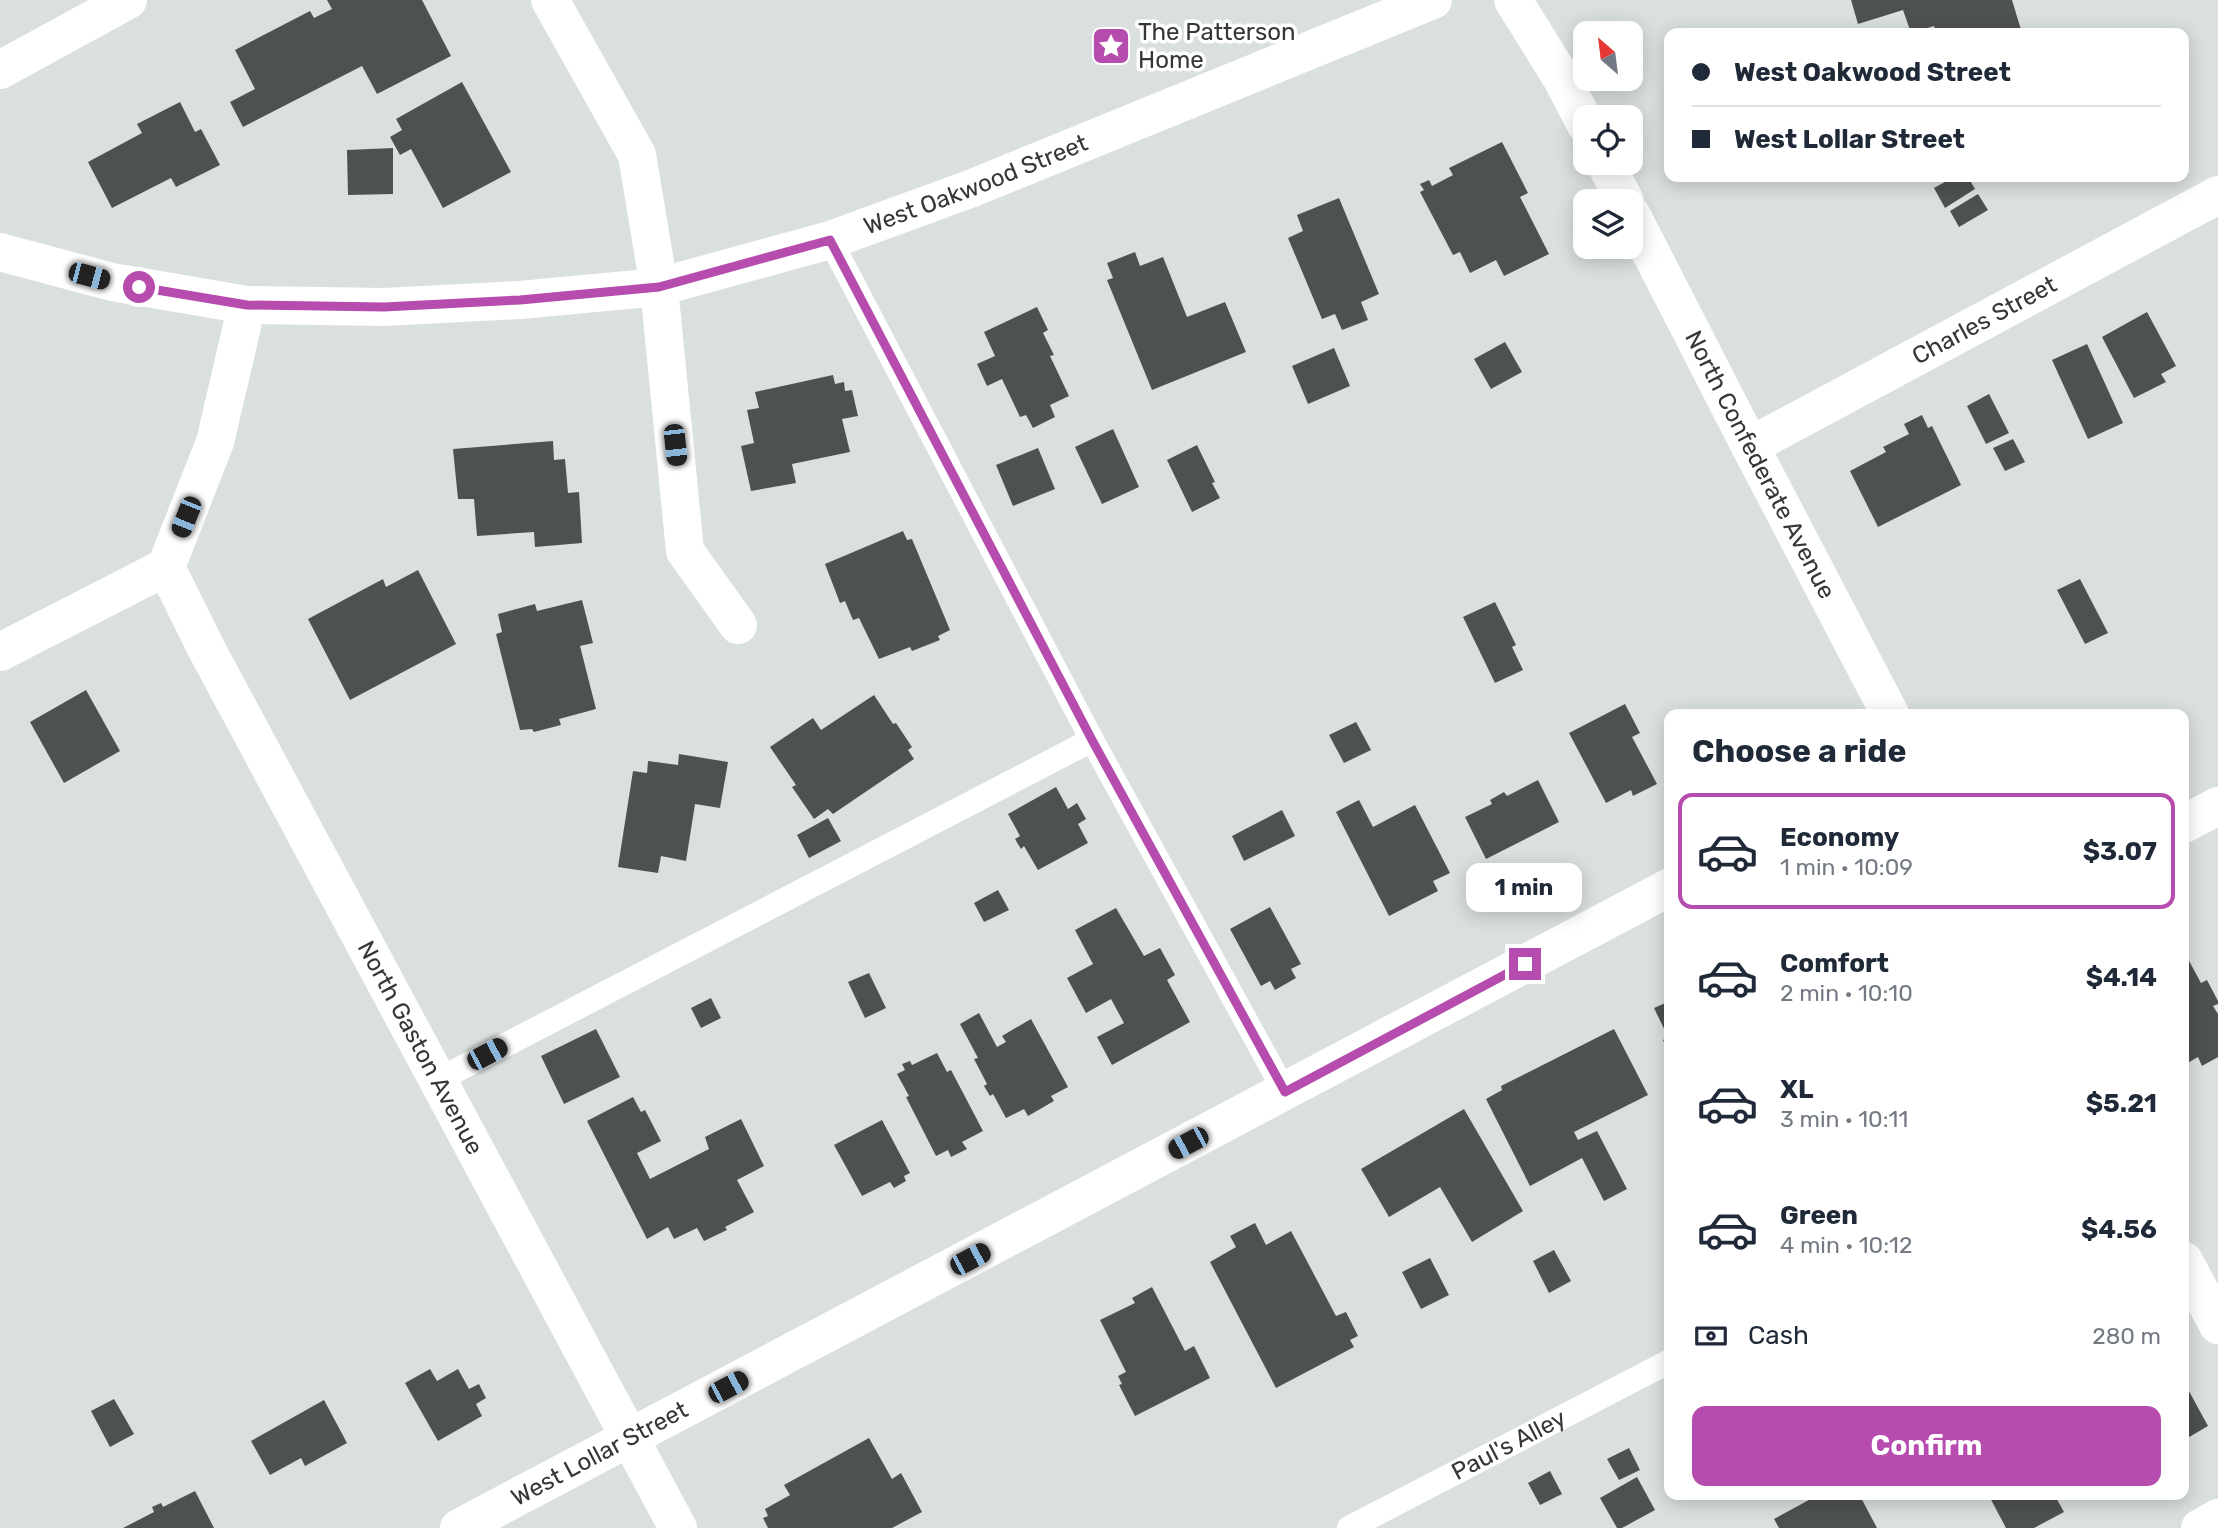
<!DOCTYPE html>
<meta charset="utf-8">
<style>
body{margin:0;font-family:Rubik,sans-serif;background:#f2f2f3;color:#1f2937;height:100vh;display:flex;flex-direction:column;font-size:26px;white-space:nowrap}
*{box-sizing:border-box;margin:0}
p{font-size:23px;color:#747a83}
.icon{flex:none;width:38px;height:38px;fill:none;stroke:currentColor;stroke-width:2;stroke-linecap:round;stroke-linejoin:round}
.map{position:relative;flex:1;overflow:hidden}
.panel{position:absolute;left:1664px;top:709px;width:525px;height:791px;display:flex;flex-direction:column;background:#fff;border-radius:14px;box-shadow:0 4px 18px #0003}
.panel>*{flex:none}
.banner{position:absolute;left:1664px;top:28px;width:525px;height:154px;border-radius:14px;box-shadow:0 4px 18px #0003;display:grid;align-content:center;height:154px;padding:0 28px;background:#fff}
.needle{width:46px;rotate:332deg}
.controls{position:absolute;left:1573px;top:21px;display:grid;gap:14px}
.controls a{display:grid;place-items:center;width:70px;height:70px;border-radius:14px;background:#fff;box-shadow:0 4px 18px #0003;font-size:35px}
.end{position:absolute;width:32px;height:32px;margin:-16px;border:9px solid #b64cad;background:#fff;box-shadow:0 0 0 4px #fff}
.from{border-radius:50%}
.bubble{position:absolute;height:49px;border-radius:14px;background:#fff;box-shadow:0 4px 18px #0003;font-size:23px;font-weight:700;line-height:49px;text-align:center}
.car{position:absolute;width:21px;height:42px;margin:-21px -10px;border-radius:9px;box-shadow:0 0 5px 2px #0007;background:linear-gradient(#222 24%,#8ab4d8 0 40%,#222 0 76%,#8ab4d8 0 86%,#222 0)}
.banner b{display:flex;align-items:center;gap:24px;height:66px;font-size:26px}
.banner b+b{border-top:2px solid #e0e1e3}
.banner i{width:18px;height:18px;background:#1f2937}
ul{padding:0;list-style:none}
li{display:flex;align-items:center;gap:21px;height:116px;margin:0 14px 10px;padding:0 14px;border:4px solid transparent;border-radius:14px}
li div{flex:1}
li b{display:block;font-size:26px}
li em{font-style:normal;font-weight:700}
li.selected{border-color:#b64cad}
li>.icon{width:63px;height:63px;stroke-width:1.5}
h2{padding:0 28px;font-size:32px;line-height:84px}
.pay{display:flex;align-items:center;gap:18px;height:77px;padding:0 28px;font-size:26px}
.pay p{margin-inline-start:auto}
.action{display:flex;gap:14px;margin-top:auto;padding:14px 28px}
.action a{flex:1;height:80px;border-radius:14px;background:#b64cad;color:#fff;font-size:28px;font-weight:700;line-height:80px;text-align:center}
.map>svg:first-child{display:block}
.building{fill:#4d5251}
.lines{fill:none;stroke-linecap:round;stroke-linejoin:round}
.service{stroke:#fff;stroke-width:24}
.minor{stroke:#fff;stroke-width:38}
.tertiary{stroke:#fff;stroke-width:38}
.route{stroke:#b64cad;stroke-width:9}
.labels{text-anchor:middle;stroke-width:7;stroke-linejoin:round;paint-order:stroke}
.poi-label{font-size:24px;fill:#353737;stroke:#fff;text-anchor:start}
.street-label{font-size:24px;fill:#353737;stroke:#fff}
</style>
<div class="map">
<svg width="2218" height="1528" viewBox="0 0 2218 1528">
<rect width="100%" height="100%" fill="#dae0df"/>
<g class="building">
<polygon points="327,0 422,0 451,56 377,94 362,66 243,127 230,102 255,89 235,50 310,11 314,18 332,9"/>
<polygon points="1851,0 2012,0 2022,33 1936,33 1934,26 1911,33 1903,10 1858,24"/>
<polygon points="462,82 511,172 443,208 411,149 400,155 390,137 402,130 396,119"/>
<polygon points="180,102 195,132 201,129 220,165 176,187 171,178 112,208 88,162 142,133 137,124"/>
<polygon points="1502,142 1528,193 1520,197 1549,254 1504,276 1496,260 1470,273 1460,252 1453,255 1420,192 1424,190 1420,184 1429,180 1432,186 1453,175 1449,168"/>
<polygon points="393,148 393,194 348,195 347,150"/>
<polygon points="1954,177 1968,177 1975,189 1945,208 1934,188"/>
<polygon points="1978,194 1988,210 1959,227 1950,211"/>
<polygon points="1339,198 1379,294 1361,302 1368,320 1342,330 1335,314 1322,319 1288,238 1303,231 1297,215"/>
<polygon points="1135,252 1140,266 1163,257 1187,317 1225,302 1246,352 1152,390 1107,280 1113,278 1107,263"/>
<polygon points="1037,307 1048,330 1043,333 1054,355 1050,356 1069,396 1050,405 1055,417 1033,428 1026,415 1020,417 1002,379 987,386 977,364 995,356 984,332"/>
<polygon points="2147,312 2176,366 2161,374 2166,382 2134,398 2102,337"/>
<polygon points="1505,342 1522,372 1491,389 1474,359"/>
<polygon points="2087,344 2123,423 2088,439 2052,360"/>
<polygon points="1334,348 1350,386 1308,404 1292,366"/>
<polygon points="833,375 835,384 844,382 845,391 852,390 858,416 842,419 850,452 792,464 796,483 751,491 741,446 754,443 747,410 759,408 755,392"/>
<polygon points="1989,394 2009,433 1986,444 1967,406"/>
<polygon points="1922,415 1928,428 1932,426 1961,485 1878,527 1850,471 1886,452 1883,447 1909,434 1904,424"/>
<polygon points="1113,429 1139,487 1102,504 1075,447"/>
<polygon points="2013,439 2025,462 2005,471 1993,448"/>
<polygon points="553,441 554,460 565,459 568,493 579,492 582,543 535,547 534,532 477,536 474,499 458,499 453,449"/>
<polygon points="1197,445 1215,482 1212,483 1220,498 1192,512 1167,460"/>
<polygon points="1038,448 1055,489 1013,506 996,465"/>
<polygon points="903,531 907,540 912,539 950,630 938,636 940,640 912,651 910,647 879,659 859,618 853,620 845,601 840,603 825,564"/>
<polygon points="418,570 456,644 350,700 308,619 383,579 386,587"/>
<polygon points="2080,579 2108,633 2085,644 2057,590"/>
<polygon points="582,600 593,643 580,646 596,709 559,719 561,725 534,732 532,729 520,730 496,634 502,632 498,614 535,604 537,611"/>
<polygon points="1495,602 1516,645 1512,647 1523,670 1495,683 1463,617"/>
<polygon points="86,690 120,751 64,783 30,722"/>
<polygon points="874,695 893,724 896,723 912,747 908,750 914,759 833,814 828,809 814,819 792,787 796,785 770,747 813,718 821,730"/>
<polygon points="1625,704 1640,733 1632,737 1657,784 1633,796 1631,790 1606,803 1569,733"/>
<polygon points="1356,722 1371,750 1344,763 1329,735"/>
<polygon points="679,754 728,762 720,808 695,804 686,861 661,856 658,873 618,867 633,771 647,773 648,761 678,765"/>
<polygon points="1538,780 1559,822 1486,859 1465,817 1492,804 1490,800 1504,792 1507,796"/>
<polygon points="1056,787 1068,809 1077,803 1086,819 1078,824 1088,843 1038,870 1024,846 1021,849 1015,839 1020,836 1008,814"/>
<polygon points="1359,800 1373,827 1415,805 1450,873 1433,881 1438,891 1389,916 1336,812"/>
<polygon points="1282,810 1295,836 1244,861 1232,836"/>
<polygon points="828,818 841,841 809,858 797,835"/>
<polygon points="998,890 1009,910 984,922 974,903"/>
<polygon points="1270,907 1301,964 1291,969 1296,978 1275,990 1270,981 1261,986 1230,929"/>
<polygon points="1116,908 1144,956 1160,948 1175,975 1167,980 1190,1022 1112,1065 1097,1037 1124,1023 1111,999 1086,1013 1067,978 1093,964 1075,930"/>
<polygon points="2188,959 2201,983 2207,980 2218,1001 2218,1004 2213,1006 2218,1014 2218,1057 2202,1066 2198,1057 2184,1065 2184,961"/>
<polygon points="869,973 886,1008 865,1018 848,982"/>
<polygon points="711,998 721,1018 701,1028 691,1008"/>
<polygon points="1670,1001 1670,1054 1663,1040 1668,1037 1654,1008"/>
<polygon points="979,1013 997,1047 1006,1042 1002,1036 1031,1019 1068,1087 1051,1096 1054,1101 1028,1116 1024,1109 1006,1118 993,1094 990,1096 984,1086 987,1084 974,1059 978,1058 960,1024"/>
<polygon points="596,1029 620,1077 564,1104 541,1056"/>
<polygon points="1614,1029 1648,1095 1574,1132 1578,1140 1597,1131 1627,1189 1604,1201 1582,1158 1530,1186 1486,1099 1502,1090 1501,1086"/>
<polygon points="937,1053 947,1072 951,1070 983,1131 962,1142 967,1149 951,1157 948,1150 936,1156 906,1097 909,1096 897,1074 905,1070 902,1064 910,1061 912,1065"/>
<polygon points="633,1097 641,1112 645,1110 661,1141 637,1153 650,1179 709,1149 705,1137 741,1119 764,1166 737,1180 754,1212 725,1227 727,1230 704,1241 697,1228 674,1239 668,1227 647,1239 587,1121"/>
<polygon points="1464,1109 1523,1211 1472,1242 1440,1187 1389,1217 1361,1169"/>
<polygon points="882,1120 910,1173 904,1176 906,1181 894,1188 890,1182 862,1196 834,1145"/>
<polygon points="1255,1223 1266,1245 1291,1231 1336,1316 1346,1312 1358,1336 1350,1340 1354,1347 1276,1388 1210,1262 1236,1247 1230,1236"/>
<polygon points="1554,1250 1571,1281 1549,1293 1533,1261"/>
<polygon points="1430,1258 1449,1295 1421,1309 1402,1272"/>
<polygon points="1152,1287 1185,1351 1194,1346 1210,1378 1135,1416 1119,1385 1122,1384 1118,1376 1126,1372 1100,1320 1135,1303 1132,1298"/>
<polygon points="430,1369 437,1381 458,1369 469,1389 479,1384 486,1398 476,1404 482,1416 438,1441 405,1383"/>
<polygon points="2184,1382 2208,1426 2184,1440"/>
<polygon points="114,1399 134,1434 110,1447 91,1411"/>
<polygon points="324,1400 347,1443 305,1466 301,1458 270,1475 251,1441"/>
<polygon points="869,1438 892,1479 901,1473 922,1512 892,1528 768,1528 763,1518 768,1516 765,1509 790,1495 784,1485"/>
<polygon points="1629,1448 1640,1470 1619,1480 1607,1459"/>
<polygon points="1550,1471 1562,1494 1540,1505 1528,1483"/>
<polygon points="1637,1477 1655,1510 1622,1528 1617,1528 1600,1498"/>
<polygon points="195,1491 214,1528 123,1528 154,1512 152,1507 161,1503 163,1507"/>
<polygon points="1820,1494 1859,1494 1877,1528 1779,1528 1774,1519"/>
<polygon points="1988,1494 2054,1494 2064,1512 2034,1528 2006,1528"/>
</g>
<g class="lines">
<g class="service">
<polyline points="830,240 1092,740 1285,1092"/>
<polyline points="438,1080 1092,740"/>
<path id="s1" d="M1349 1528 1670 1361"/>
</g>
<g class="minor">
<polyline points="550,0 637,155 659,287 685,551 738,625"/>
<polyline points="1513,0 1562,79 1586,125"/>
<polyline points="0,70 128,0"/>
<polyline points="1605,163 1625,201"/>
<path id="s2" d="M1631 214 1750 446 1890 714"/>
<path id="s3" d="M1750 446 2218 195"/>
<path id="s4" d="M166 567 206 648 678 1528"/>
<polyline points="0,652 166,567 215,442 247,305"/>
<polyline points="2184,824 2218,806"/>
<polyline points="2184,1261 2218,1325"/>
<path id="s5" d="M459 1528 1670 887"/>
<polyline points="2200,1528 2218,1518"/>
</g>
<path class="tertiary" id="s6" d="M0 252 112 282 247 305 384 307 520 300 659 287 830 240 970 189 1433 0"/>
</g>
<g class="lines">
<polyline class="route" points="139,287 247,305 384,307 520,300 659,287 830,240 1092,740 1285,1092 1525,964"/>
</g>
<defs>
<g id="sight-square" transform="scale(2.0125)"><rect x="-9" y="-9" width="18" height="18" rx="4" fill="#b64cad" stroke="#fff"/><path d="M0-6L1.8-2.2L6-1.7L2.9 1.2L3.7 5.4L0 3.3L-3.7 5.4L-2.9 1.2L-6-1.7L-1.8-2.2Z" fill="#fff"/></g>
</defs>
<g fill-rule="evenodd">
<use href="#sight-square" x="1111" y="46"/>
</g>
<g class="labels">
<g class="poi-label">
<text x="1138" y="40">The Patterson<tspan x="1138" dy="28">Home</tspan></text>
</g>
<g class="street-label">
<text dy="8" stroke="none"><textPath href="#s6" startOffset="999">West Oakwood Street</textPath></text>
<text dy="8" stroke="none"><textPath href="#s3" startOffset="266">Charles Street</textPath></text>
<text dy="8" stroke="none"><textPath href="#s2" startOffset="282">North Confederate Avenue</textPath></text>
<text dy="8" stroke="none"><textPath href="#s4" startOffset="544">North Gaston Avenue</textPath></text>
<text dy="8" stroke="none"><textPath href="#s1" startOffset="180">Paul's Alley</textPath></text>
<text dy="8" stroke="none"><textPath href="#s5" startOffset="159">West Lollar Street</textPath></text>
</g>
</g>
</svg>
<div class="controls">
<a><svg class="needle" viewBox="-14 -14 28 28"><path d="M0-13l5 13h-10z" fill="#e53935"/><path d="M0 13l5-13h-10z" fill="#747a83"/></svg></a>
<a><svg class="icon" aria-label="locate" viewBox="0 0 24 24"><circle cx="12" cy="12" r="6"/><path d="M12 2v4M12 18v4M2 12h4M18 12h4"/></svg></a>
<a><svg class="icon" aria-label="layers" viewBox="0 0 24 24"><path d="M12 4l9 5-9 5-9-5zM3 14l9 5 9-5"/></svg></a>
</div>
<i class="end from" style="left:139px;top:287px"></i>
<i class="end" style="left:1525px;top:964px"></i>
<div class="bubble" style="left:1466px;top:863px;width:116px">1 min</div>
<i class="car" style="left:89px;top:276px;rotate:105deg"></i>
<i class="car" style="left:675px;top:445px;rotate:174deg"></i>
<i class="car" style="left:186px;top:517px;rotate:202deg"></i>
<i class="car" style="left:487px;top:1054px;rotate:62deg"></i>
<i class="car" style="left:1188px;top:1143px;rotate:242deg"></i>
<i class="car" style="left:970px;top:1259px;rotate:62deg"></i>
<i class="car" style="left:728px;top:1387px;rotate:62deg"></i>
<div class="banner">
<b><i class="from"></i>West Oakwood Street</b>
<b><i></i>West Lollar Street</b>
</div>
<section class="panel">
<h2>Choose a ride</h2>
<ul>
<li class="selected"><svg class="icon" aria-label="car" viewBox="0 0 24 24"><path d="M5 17H2v-5l4-1 3-4h7l3 4 3 1v5h-3M9 17h6M6 11h13"/><circle cx="7" cy="17" r="2"/><circle cx="17" cy="17" r="2"/></svg><div><b>Economy</b><p>1 min · 10:09</p></div><em>$3.07</em></li>
<li><svg class="icon" aria-label="car" viewBox="0 0 24 24"><path d="M5 17H2v-5l4-1 3-4h7l3 4 3 1v5h-3M9 17h6M6 11h13"/><circle cx="7" cy="17" r="2"/><circle cx="17" cy="17" r="2"/></svg><div><b>Comfort</b><p>2 min · 10:10</p></div><em>$4.14</em></li>
<li><svg class="icon" aria-label="car" viewBox="0 0 24 24"><path d="M5 17H2v-5l4-1 3-4h7l3 4 3 1v5h-3M9 17h6M6 11h13"/><circle cx="7" cy="17" r="2"/><circle cx="17" cy="17" r="2"/></svg><div><b>XL</b><p>3 min · 10:11</p></div><em>$5.21</em></li>
<li><svg class="icon" aria-label="car" viewBox="0 0 24 24"><path d="M5 17H2v-5l4-1 3-4h7l3 4 3 1v5h-3M9 17h6M6 11h13"/><circle cx="7" cy="17" r="2"/><circle cx="17" cy="17" r="2"/></svg><div><b>Green</b><p>4 min · 10:12</p></div><em>$4.56</em></li>
</ul>
<div class="pay"><svg class="icon" aria-label="cash" viewBox="0 0 24 24"><path d="M3 7h18v10H3z"/><circle cx="12" cy="12" r="2"/></svg>Cash<p>280 m</p></div>
<div class="action"><a>Confirm</a></div>
</section>
</div>
